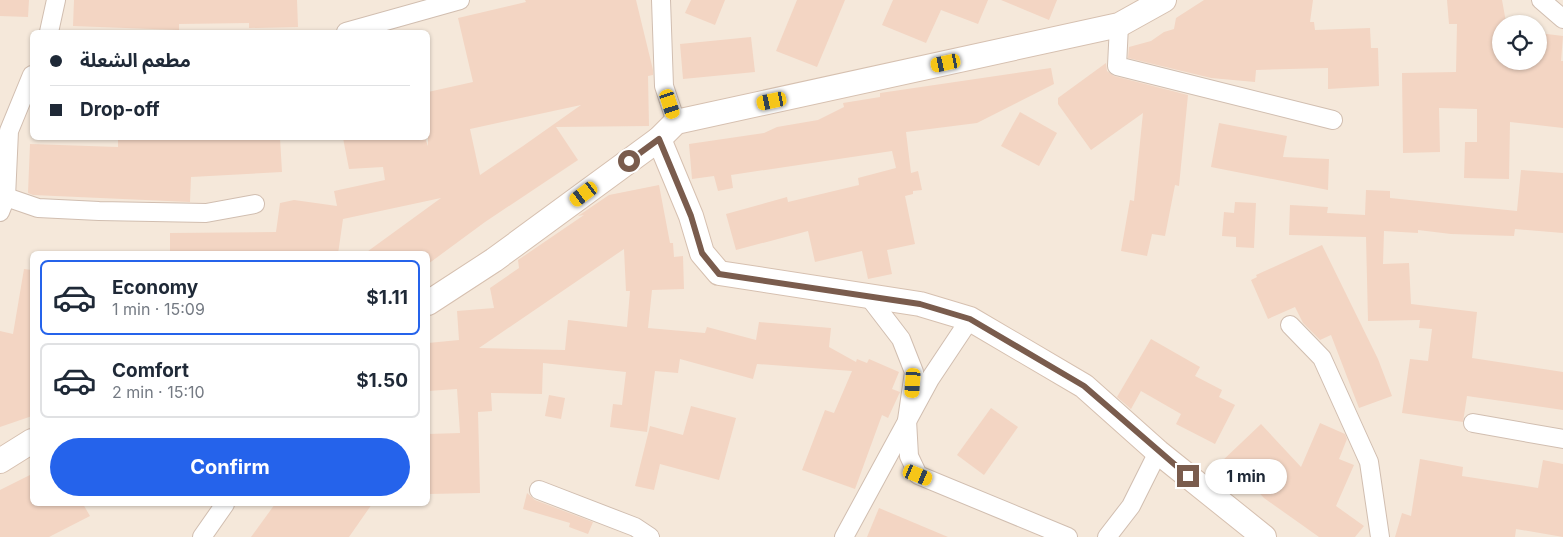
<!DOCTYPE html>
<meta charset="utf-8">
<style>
body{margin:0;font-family:Inter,"Noto Sans Arabic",sans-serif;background:#f2f2f3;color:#1f2937;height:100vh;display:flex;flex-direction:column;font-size:19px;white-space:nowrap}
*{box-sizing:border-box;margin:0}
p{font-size:16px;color:#747a83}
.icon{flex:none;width:28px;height:28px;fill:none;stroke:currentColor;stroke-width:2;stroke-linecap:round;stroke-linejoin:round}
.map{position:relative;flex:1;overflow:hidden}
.panel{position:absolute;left:30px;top:251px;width:400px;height:255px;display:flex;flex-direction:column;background:#fff;border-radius:8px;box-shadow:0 1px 4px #0004}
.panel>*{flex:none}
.hud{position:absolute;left:30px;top:30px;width:400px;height:110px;border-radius:8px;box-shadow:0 1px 4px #0004;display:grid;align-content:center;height:110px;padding:0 20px;background:#fff}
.tools{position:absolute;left:1492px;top:15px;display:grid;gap:10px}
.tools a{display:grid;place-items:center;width:55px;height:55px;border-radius:50%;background:#fff;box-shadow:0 1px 4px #0004;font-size:25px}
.end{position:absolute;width:22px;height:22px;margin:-11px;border:6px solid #7a5c4d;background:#fff;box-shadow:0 0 0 2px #fff}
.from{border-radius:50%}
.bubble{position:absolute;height:35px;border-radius:18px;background:#fff;box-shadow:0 1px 4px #0004;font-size:16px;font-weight:700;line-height:35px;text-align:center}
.car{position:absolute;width:15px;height:30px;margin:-15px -8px;border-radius:6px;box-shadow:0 0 4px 1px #0007;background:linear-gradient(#f5c518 24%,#345 0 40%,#f5c518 0 76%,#345 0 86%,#f5c518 0)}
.hud b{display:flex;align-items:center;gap:18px;height:48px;font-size:19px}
.hud b+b{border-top:1px solid #e0e1e3}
.hud i{width:12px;height:12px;background:#1f2937}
ul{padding:9px 0 0;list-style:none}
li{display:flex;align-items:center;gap:15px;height:75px;margin:0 10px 8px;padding:0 10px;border:2px solid #e0e1e3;border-radius:8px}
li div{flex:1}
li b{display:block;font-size:19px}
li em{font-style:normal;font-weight:700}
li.active{border-color:#2563eb}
li>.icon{width:45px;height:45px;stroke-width:1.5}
.action{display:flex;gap:10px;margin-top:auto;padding:10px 20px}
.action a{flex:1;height:58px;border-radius:30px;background:#2563eb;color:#fff;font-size:20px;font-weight:700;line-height:58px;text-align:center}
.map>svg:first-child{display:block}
.residential{fill:#f5e8da;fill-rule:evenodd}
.building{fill:#f3d5c3;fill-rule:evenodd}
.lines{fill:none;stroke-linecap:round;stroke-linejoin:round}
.street-casing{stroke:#d1beb0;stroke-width:20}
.secondary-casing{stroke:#d6c0b0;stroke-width:26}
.street{stroke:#fff;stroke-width:18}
.secondary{stroke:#fff;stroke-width:24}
.route{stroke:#7a5c4d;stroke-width:6}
</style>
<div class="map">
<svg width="1563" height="537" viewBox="0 0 1563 537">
<rect width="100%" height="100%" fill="#fdf6ec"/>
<path class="residential" d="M0 0H1563V537H0ZM1501 24H1539V61H1501ZM32 32H428V138H32ZM32 254H428V504H32Z"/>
<g class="building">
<polygon points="0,0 29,0 28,17 0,16"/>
<polygon points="74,0 297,0 298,27 249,28 249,23 179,24 179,30 73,26"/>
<path d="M525 0H636L653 70V75L648 76 649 126 556 127 578 160 485 222 428 264V254H364L441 198 343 219 338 254H170V233L276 232 280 203 294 200 337 206 334 191 385 180 383 167 349 169 343 138H425L428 146V92L473 82 458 18 526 2ZM581 105 523 146 480 175 470 129Z"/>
<polygon points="691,0 725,0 715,25 685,13"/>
<polygon points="797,0 845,0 817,67 776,51"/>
<polygon points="893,0 988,0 978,24 941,10 926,43 882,25"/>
<polygon points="1001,0 1057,0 1049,20"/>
<polygon points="1204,0 1313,0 1310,22 1314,22 1315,30 1370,28 1371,48 1378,48 1379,86 1328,89 1328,68 1256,70 1255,82 1211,78 1128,58 1129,47 1151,41 1164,32 1174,29 1176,18"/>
<polygon points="1447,0 1502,0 1506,22 1501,22 1501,61 1539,61 1539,33 1563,36 1561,61 1563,61 1563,128 1510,122 1509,179 1464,178 1465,142 1477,142 1477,109 1439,108 1440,152 1403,153 1402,73 1456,72 1457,24 1449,24"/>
<polygon points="751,37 755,72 683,79 680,44"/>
<polygon points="1106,63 1107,71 1114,76 1188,95 1179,186 1175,185 1165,236 1152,234 1147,256 1121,251 1130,200 1134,201 1143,113 1091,150 1058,104 1058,98"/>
<polygon points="1051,68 1054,84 977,123 906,132 911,173 918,171 922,190 913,191 913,194 905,196 915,244 887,250 892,274 868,279 862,251 815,262 808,231 736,250 726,214 787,197 788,202 859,185 858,178 896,168 892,151 731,175 733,188 718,191 714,176 692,179 689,144 764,133 777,127 818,120 844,107 843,103 880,97 880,93"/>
<polygon points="1020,112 1057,133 1039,166 1001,146"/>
<polygon points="1219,123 1287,136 1283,157 1329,159 1328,190 1211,167"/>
<polygon points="118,138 210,140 210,138 280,138 282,172 191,177 190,202 33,195 28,193 30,144 118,147"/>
<polygon points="1521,170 1563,173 1563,233 1515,229 1514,236 1451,234 1418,230 1418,233 1384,231 1383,264 1409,263 1411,304 1477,312 1472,358 1563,372 1563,410 1467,396 1463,422 1402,413 1410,359 1428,361 1432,329 1419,328 1420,320 1368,321 1366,237 1289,235 1290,205 1328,207 1327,213 1365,215 1366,190 1390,191 1390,198 1517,211"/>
<path d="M659 185 670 243H673L674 257 683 256 684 289 652 290 648 328 705 333 707 327 756 340 759 322 831 328 829 347 856 362 857 359 867 363 869 359 899 372 892 389 900 392 888 418 882 415 855 489 802 470 825 410 834 413 852 371 757 364 753 379 680 359 678 373 655 371 647 432 610 427 613 404 622 405 626 372 543 363 542 394 491 393 492 411 478 412 480 493 428 494V434L460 433 457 389 428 391V343L459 340 457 311 494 308 490 288 519 268 518 260 584 215 578 216 609 195ZM624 249 626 291H630L627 327 568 320 565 350 479 348Z"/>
<polygon points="1235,202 1256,203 1254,248 1236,247 1236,237 1222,236 1224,212 1234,213"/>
<polygon points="1322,245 1378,359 1392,396 1359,408 1331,335 1320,340 1303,323 1295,307 1268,319 1251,280 1257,277 1256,275"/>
<polygon points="24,269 32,270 32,416 0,427 0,331 13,334"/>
<polygon points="1151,339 1200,367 1195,376 1222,390 1219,397 1235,405 1215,444 1176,424 1181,414 1141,391 1131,409 1117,397"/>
<polygon points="549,395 565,398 561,419 545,416"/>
<polygon points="691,406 736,418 719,480 660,464 654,490 635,486 650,426 683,435"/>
<polygon points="991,408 1018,427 984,475 957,455"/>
<polygon points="1320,423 1345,434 1347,439 1339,459 1354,465 1336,506 1364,526 1355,537 1319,537 1264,498 1244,477 1239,482 1221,462 1261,424 1301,467"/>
<polygon points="1420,459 1463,467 1462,476 1538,488 1543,460 1563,464 1563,537 1516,529 1515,537 1395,537 1402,513 1411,516"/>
<polygon points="32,474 32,504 83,504 90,516 49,537 0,537 0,490"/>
<polygon points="527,493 535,500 593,522 588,534 569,527 570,523 523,509"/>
<polygon points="275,504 372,504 349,537 251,537"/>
<polygon points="879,508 948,537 867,537"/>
</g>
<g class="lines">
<g class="street-casing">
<g id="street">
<polyline points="661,0 664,86 676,122"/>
<polyline points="1541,0 1563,19"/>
<polyline points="1119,25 1117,66 1333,120"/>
<polyline points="49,32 56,0"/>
<polyline points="346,32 460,0"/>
<polyline points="6,197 38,208 99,211 206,213 255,204"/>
<polyline points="0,212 6,197 9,131 32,75"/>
<polyline points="868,296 901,339 914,372 907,420 909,456 918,475 1068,537"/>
<polyline points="1290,325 1322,358 1369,462 1380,537"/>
<polyline points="1473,423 1563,439"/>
<polyline points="539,490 635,527 650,537"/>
<polyline points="202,537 225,504"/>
<polyline points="844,537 930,379 970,319"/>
<polyline points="1107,537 1131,506 1158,452"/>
</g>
</g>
<g class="secondary-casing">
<g id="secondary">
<polyline points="659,139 691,216 702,253 719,273 920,304 970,319 1084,386 1158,452 1264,537"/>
<polyline points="428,303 494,260 659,139 676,122 1119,25 1164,0"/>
<polyline points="0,461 32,441"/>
</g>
</g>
<use href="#street" class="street"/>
<use href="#secondary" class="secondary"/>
</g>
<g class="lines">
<polyline class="route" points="629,161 659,139 691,216 702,253 719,274 920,304 970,319 1084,386 1188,476"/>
</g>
</svg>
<div class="tools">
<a><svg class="icon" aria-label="locate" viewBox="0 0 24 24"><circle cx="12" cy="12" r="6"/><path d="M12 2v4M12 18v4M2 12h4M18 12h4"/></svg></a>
</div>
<i class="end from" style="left:629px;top:161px"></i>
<i class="end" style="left:1188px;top:476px"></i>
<div class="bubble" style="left:1205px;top:459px;width:82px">1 min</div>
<i class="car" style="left:946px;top:63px;rotate:258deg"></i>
<i class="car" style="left:772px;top:101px;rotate:258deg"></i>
<i class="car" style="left:670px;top:104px;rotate:162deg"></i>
<i class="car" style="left:584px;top:194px;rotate:233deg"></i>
<i class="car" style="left:913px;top:383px;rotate:184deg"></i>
<i class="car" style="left:918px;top:475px;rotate:112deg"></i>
<div class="hud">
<b><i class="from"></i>مطعم الشعلة</b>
<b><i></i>Drop-off</b>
</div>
<section class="panel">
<ul>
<li class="active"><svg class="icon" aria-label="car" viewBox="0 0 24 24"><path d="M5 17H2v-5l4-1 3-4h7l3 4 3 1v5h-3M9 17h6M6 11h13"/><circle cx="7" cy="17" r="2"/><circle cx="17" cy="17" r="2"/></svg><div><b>Economy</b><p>1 min · 15:09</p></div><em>$1.11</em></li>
<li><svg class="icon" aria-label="car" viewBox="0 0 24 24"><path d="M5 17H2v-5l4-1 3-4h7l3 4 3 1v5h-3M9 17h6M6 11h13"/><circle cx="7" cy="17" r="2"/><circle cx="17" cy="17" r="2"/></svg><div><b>Comfort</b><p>2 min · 15:10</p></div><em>$1.50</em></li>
</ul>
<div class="action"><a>Confirm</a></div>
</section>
</div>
